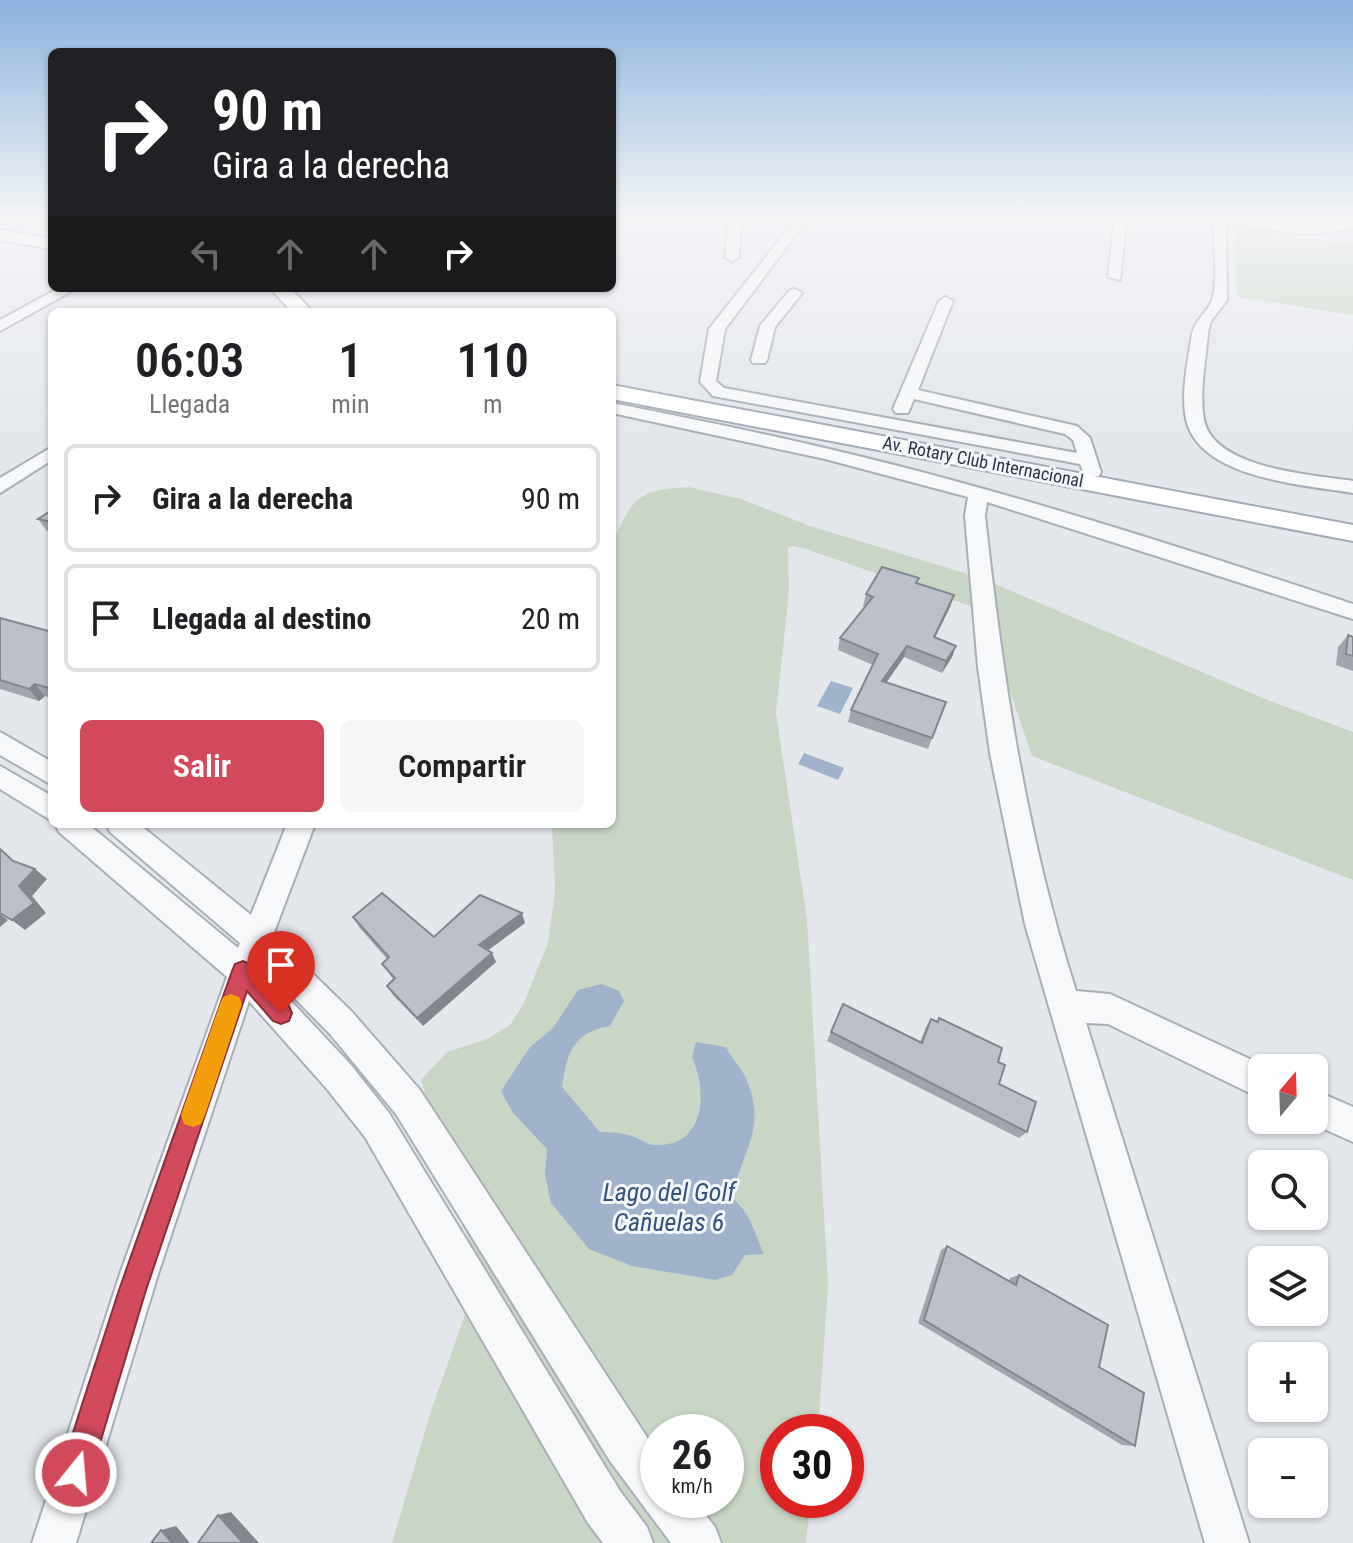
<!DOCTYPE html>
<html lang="es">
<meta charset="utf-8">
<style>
body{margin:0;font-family:"Roboto Condensed",sans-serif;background:#f6f6f6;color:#202124;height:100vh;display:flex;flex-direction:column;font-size:30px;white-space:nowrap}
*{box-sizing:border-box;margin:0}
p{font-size:26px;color:#757577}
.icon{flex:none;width:44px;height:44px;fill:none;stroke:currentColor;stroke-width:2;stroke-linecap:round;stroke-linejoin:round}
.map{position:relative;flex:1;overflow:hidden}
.panel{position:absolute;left:48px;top:308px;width:568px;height:520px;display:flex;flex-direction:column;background:#fff;border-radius:12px;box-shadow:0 2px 6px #0004}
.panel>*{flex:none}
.top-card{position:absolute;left:48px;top:48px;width:568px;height:244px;border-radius:12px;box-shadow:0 2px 6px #0004;background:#202124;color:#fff;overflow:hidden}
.needle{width:52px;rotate:19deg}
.buttons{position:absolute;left:1248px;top:1054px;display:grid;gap:16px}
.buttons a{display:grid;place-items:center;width:80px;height:80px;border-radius:12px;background:#fff;box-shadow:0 2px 6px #0004;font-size:40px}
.speed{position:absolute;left:640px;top:1414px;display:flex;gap:16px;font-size:40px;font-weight:700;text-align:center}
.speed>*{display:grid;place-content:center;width:104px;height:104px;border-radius:50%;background:#fff;box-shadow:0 2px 6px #0004;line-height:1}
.speed small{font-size:20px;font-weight:400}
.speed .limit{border:12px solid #d22;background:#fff;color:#111}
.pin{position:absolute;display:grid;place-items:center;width:68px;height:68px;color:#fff;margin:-82px -34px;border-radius:50% 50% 50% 0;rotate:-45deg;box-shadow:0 0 8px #0007}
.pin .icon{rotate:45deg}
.me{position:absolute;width:88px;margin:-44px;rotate:17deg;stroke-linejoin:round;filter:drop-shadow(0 0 6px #0008)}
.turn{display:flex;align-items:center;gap:28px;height:168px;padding:0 32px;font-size:36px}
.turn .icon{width:104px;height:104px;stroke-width:2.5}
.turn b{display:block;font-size:56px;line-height:68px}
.lanes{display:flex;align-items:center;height:76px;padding:0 32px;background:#0003;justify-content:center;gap:40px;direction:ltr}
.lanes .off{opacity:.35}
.eta{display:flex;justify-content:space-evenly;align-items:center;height:136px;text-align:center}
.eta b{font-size:48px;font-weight:600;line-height:56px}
.button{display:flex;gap:16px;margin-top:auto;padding:16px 32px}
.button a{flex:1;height:92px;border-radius:12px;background:#d1495b;color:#fff;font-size:32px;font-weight:600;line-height:92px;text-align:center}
.button a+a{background:#f6f6f6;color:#202124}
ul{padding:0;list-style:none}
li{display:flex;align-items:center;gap:24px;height:108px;margin:0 16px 12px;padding:0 16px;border:4px solid #e0e0e0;border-radius:12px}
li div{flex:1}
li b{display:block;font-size:30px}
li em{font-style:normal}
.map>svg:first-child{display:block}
</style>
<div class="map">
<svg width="1353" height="1543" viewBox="0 0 1353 1543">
<rect width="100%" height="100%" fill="#e4e7ec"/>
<!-- green -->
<path fill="#c9d6c5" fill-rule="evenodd" d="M1235,228L1353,244V315L1237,297Z
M688,487L741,499L810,526L981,578L1270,701L1353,732V880L1032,756L982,610L806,549L793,546L788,548L789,592L776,713L807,919L828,1285L818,1432H778V1500H811L806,1543H392L431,1411L479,1275L421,1080L447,1052L487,1039L510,1025L523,1005L548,943L555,890L552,824H612V545C632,498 637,490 688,487ZM658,1432H726V1500H658Z"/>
<!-- water -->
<path fill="#9fb4cc" d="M831,681L853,688L840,714L817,706Z
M804,753L844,768L838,780L798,764Z
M602,984L619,991L624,1001L610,1026C573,1032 567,1053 562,1087L600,1132C614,1132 625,1133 637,1138C642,1140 649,1145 654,1145C705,1148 708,1092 692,1057L696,1042L726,1047C731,1058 741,1067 746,1078C768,1131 741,1149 733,1198C753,1218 753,1230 764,1254L745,1255L732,1275L715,1280L632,1266L589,1249L551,1203L545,1175L547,1149L513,1113L501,1091L530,1047L553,1028L578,990Z"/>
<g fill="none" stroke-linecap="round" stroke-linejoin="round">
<!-- minor casing -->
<g stroke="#a9aeb7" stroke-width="4">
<path id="minor" d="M729,216H741L739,257L732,261L725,257Z
M798,216H810L725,329L716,381L724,388L1077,453L1073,440L1065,434L914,399L908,413H896L893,409L939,301L946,297L953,301L918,390L1077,426L1090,438L1101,472L1099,476H1085L1080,464L713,396L700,382L709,329Z
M1093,216H1113L1126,222L1120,280L1108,277L1114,224Z
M1210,216L1307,226L1353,221V229L1307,234L1226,224L1227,300L1211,321L1208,332C1206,360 1199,392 1204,420C1214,469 1313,475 1353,481V493C1305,485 1207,479 1188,426C1179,401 1188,360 1192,334C1195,319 1210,311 1213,297C1218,275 1213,246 1214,223Z
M59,288H77L0,331V320Z
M795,289L802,293L775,327L767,360L765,363H753L751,360L760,326L790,290Z
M612,403C709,422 806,442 902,467C1054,506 1204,555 1353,604V619L987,502L985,516C1003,680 1026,834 1076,991L1110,994L1269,1068H1262V1099L1108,1024L1086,1023L1249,1543H1205L1025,924L990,753L978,667L965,516L968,497L825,459L612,413Z
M52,447V460L0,493V478Z
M0,732L52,762V785L0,755Z
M0,766L52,796V821L0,789Z
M55,824H88L238,948L240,943L110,832L106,824H139L251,915L287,824H315L273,935L352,1012L420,1090L658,1454V1500H694L715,1527L721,1543H671L610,1461L396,1114L330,1034L262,965L261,969L351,1065L389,1113L620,1491L647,1527L653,1543H603L588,1523L365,1137L327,1089L249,1001L159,1271L76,1543H32L121,1271L227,977L59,832Z
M1314,1090L1353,1107V1142L1304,1120H1314Z"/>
</g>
<!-- major casing -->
<g stroke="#a3abb8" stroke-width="4">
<path id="major" d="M0,230L52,239V249L0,240Z
M270,288H290L313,312H292Z
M612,385L1353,525V541L612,399Z"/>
</g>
<!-- minor -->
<use href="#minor" fill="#f7f8fa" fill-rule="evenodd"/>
<!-- major -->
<use href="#major" fill="#fff" fill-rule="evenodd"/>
</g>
<!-- wall -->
<path fill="#a1a5ae" d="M52,510V532L47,531L38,519Z
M919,578L917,583L954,595L950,607L935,637L956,646L952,657L942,673L904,657L886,683L946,702L928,749L848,722L851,710L873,665L838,650L840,638L865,607L863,606L866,594Z
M0,618L52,632V698L45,696L39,701L0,689Z
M1348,635L1353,637V671L1336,665L1338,647Z
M353,917L434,937L525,923L488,950L496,962L423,1026L393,995L387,986L393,979L382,964L387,959L359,927Z
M843,1004L920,1042L926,1027L931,1019L937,1022L939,1018L998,1062L999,1084L1027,1132L1019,1138L827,1041Z
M947,1246L1009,1281L1010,1278L1019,1275L1099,1367L1135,1446L1122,1445L918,1323L941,1250Z"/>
<!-- shaded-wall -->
<path fill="#83868d" d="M954,595L950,607L930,648L934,637Z
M907,646L904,657L879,693L882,681Z
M956,646L952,657L942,673L946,661Z
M35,684L45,696L39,701L29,689Z
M35,869L47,879L32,896L46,913L25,930L12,920L19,886Z
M522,913L525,923L483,954L479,945Z
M0,914L8,920L0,927Z
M492,953L496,962L423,1026L417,1018Z
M231,1512L259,1543H243L218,1515Z
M176,1526L190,1543H172L161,1530Z"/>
<!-- building -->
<path fill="#bbc0ca" stroke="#83868d" stroke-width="2" d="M52,510V522L38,519Z
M882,567L919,578L916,583L954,595L934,637L956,646L946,661L907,646L882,681L946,702L932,738L851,710L878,654L840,638L873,597L866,594Z
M0,618L52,632V689L35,684L29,689L0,680Z
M1348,635L1353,637V656L1346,654Z
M0,849L13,861L35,869L19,886L34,903L12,920L0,913Z
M382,893L434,937L480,895L522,913L479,945L492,953L417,1018L387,986L395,978L382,964L389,957L353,917Z
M843,1004L922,1043L931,1019L938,1022L939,1018L1002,1048L998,1062L1005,1065L999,1084L1036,1102L1027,1132L831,1032Z
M947,1246L1016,1285L1019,1275L1108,1325L1099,1367L1144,1393L1135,1446L924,1320Z
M218,1515L243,1543H198Z
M161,1530L172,1543H151Z"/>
<!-- sky -->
<linearGradient id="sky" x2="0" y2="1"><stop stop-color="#8bb4dd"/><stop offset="0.5" stop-color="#f3f4f6"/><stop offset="1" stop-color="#f3f4f6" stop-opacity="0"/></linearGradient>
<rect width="1353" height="432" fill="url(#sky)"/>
<!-- route -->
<path fill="#d1495b" stroke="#882f3b" stroke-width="2" d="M243,961L250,964L289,1006L292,1013L289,1021L281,1024L273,1021L247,991L146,1290L91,1473L86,1483L76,1488L65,1483L60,1473L119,1290L232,971L235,964Z"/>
<!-- slow -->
<path fill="#f59e0b" d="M231,994L239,997L242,1004L205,1115L201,1124L193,1127L184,1124L181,1115L220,1004L223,997Z"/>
<g text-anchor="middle" stroke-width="6" stroke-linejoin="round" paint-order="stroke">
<!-- far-street labels -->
<g font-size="18" fill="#2b3445" stroke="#f4f6f9">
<text transform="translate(983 462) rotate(11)" y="6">Av. Rotary Club Internacional</text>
</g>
<!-- near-water labels -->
<g font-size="26" font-style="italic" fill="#34527a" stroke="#f4f6f9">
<text x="669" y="1201">Lago del Golf<tspan x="669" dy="30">Cañuelas 6</tspan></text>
</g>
</g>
</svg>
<div class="buttons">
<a><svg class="needle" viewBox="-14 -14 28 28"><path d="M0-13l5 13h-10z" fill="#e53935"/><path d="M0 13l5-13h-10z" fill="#757577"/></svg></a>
<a><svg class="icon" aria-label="search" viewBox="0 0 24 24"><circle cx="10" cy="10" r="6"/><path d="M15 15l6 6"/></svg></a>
<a><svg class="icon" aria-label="layers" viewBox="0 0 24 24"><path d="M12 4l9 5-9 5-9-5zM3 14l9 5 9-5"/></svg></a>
<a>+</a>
<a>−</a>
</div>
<div class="speed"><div>26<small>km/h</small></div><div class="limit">30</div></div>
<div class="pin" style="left:281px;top:1013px;background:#d93025"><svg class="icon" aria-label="arrive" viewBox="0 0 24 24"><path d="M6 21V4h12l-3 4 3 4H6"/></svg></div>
<svg class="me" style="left:76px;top:1473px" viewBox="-20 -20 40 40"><circle r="17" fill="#d1495b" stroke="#fff" stroke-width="3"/><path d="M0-11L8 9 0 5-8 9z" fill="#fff"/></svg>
<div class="top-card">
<div class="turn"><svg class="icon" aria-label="right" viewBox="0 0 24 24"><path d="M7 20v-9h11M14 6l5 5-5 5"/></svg><div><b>90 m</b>Gira a la derecha</div></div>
<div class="lanes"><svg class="icon off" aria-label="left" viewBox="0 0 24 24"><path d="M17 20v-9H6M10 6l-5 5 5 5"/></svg><svg class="icon off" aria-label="ahead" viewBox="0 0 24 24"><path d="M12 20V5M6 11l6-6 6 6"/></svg><svg class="icon off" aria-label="ahead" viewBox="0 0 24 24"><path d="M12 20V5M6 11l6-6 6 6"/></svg><svg class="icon" aria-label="right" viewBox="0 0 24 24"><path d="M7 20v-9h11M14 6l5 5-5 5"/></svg></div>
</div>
<section class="panel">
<div class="eta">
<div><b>06:03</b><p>Llegada</p></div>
<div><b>1</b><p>min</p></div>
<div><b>110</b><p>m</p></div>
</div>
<ul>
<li><svg class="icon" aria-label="right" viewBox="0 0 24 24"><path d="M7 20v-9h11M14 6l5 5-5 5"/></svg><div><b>Gira a la derecha</b></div><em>90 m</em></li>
<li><svg class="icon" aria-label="arrive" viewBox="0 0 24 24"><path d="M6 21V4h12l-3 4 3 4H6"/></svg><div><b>Llegada al destino</b></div><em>20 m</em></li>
</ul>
<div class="button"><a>Salir</a><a>Compartir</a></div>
</section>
</div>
